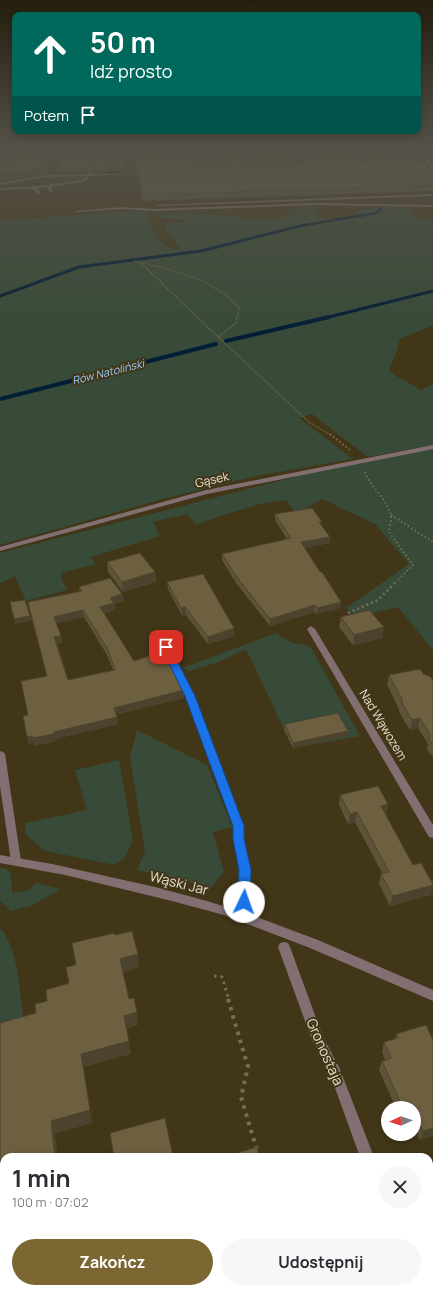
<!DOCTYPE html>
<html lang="pl">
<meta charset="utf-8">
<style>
body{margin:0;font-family:Manrope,sans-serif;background:#f7f7f7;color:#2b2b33;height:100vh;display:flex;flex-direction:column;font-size:15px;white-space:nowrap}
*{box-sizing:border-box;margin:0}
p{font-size:13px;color:#7c7c81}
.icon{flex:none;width:22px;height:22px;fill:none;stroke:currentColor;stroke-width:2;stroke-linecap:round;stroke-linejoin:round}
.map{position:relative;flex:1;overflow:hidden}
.drawer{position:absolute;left:0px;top:1153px;width:433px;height:140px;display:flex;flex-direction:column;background:#fff;border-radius:12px 12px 0 0;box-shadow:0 2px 6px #0003}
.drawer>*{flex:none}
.top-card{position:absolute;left:12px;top:12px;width:409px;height:122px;border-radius:8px;box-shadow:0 2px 6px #0003;background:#00695c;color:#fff;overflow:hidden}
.needle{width:26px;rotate:267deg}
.controls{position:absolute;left:381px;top:1101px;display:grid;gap:8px}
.controls a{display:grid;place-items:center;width:40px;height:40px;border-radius:50%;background:#fff;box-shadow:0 2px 6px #0003;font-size:20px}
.pin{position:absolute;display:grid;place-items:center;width:34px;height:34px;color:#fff;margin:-17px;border-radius:8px;box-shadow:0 2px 6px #0006}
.me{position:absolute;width:44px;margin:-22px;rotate:3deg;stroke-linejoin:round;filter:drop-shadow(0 0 3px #0008)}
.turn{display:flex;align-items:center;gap:14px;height:84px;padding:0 12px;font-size:18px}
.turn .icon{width:52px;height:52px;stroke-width:2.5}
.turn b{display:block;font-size:28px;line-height:34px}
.then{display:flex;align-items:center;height:38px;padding:0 12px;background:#0003;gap:8px;font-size:15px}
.round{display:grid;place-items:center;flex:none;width:42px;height:42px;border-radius:21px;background:#f7f7f7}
.headline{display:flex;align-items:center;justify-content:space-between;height:68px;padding:0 12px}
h1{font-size:24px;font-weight:700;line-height:30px}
.action{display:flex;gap:8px;margin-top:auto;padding:8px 12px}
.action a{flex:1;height:46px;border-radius:24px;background:#7c6733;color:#fff;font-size:16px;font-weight:700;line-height:46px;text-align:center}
.action a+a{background:#f7f7f7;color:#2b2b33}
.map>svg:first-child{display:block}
</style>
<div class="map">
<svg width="433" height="1293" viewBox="0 0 433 1293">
<rect width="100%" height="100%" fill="#423618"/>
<!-- green -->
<path fill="#384a38" d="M318,205L316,214L322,219H334L349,218L358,211L383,207L410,208L411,214L423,220L433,219V325L400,339L395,356L389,370L396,376L421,390L433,384V445L368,457L312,414L299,418L353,459L256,476L163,499L0,545V221L128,211H145C151,225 162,254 180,249L165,229L164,223H185L186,220L161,218L158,215L174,212L233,216C251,223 272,219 290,216L288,210Z
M433,449V650L398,607L355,617L346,608L409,564L375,524L322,499L296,514L286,500L260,504L217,517L196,525L187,514L153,522L160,536L91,557L96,564L61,573V578L67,590L26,601L15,576L0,583V553L306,474L368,462L411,452Z
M276,633L292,643L310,646L360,736L293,748L246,649L216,663L189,671L183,668Z
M137,730L207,765L232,827L213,832L224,872L211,888L137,870L145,851L130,757Z
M119,760L133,841L124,858L115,865L45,851L26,835L25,823L87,810L75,770Z
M0,867L8,870L11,874L12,893L29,890L36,883L60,889L33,905L11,911L0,901Z
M0,928C18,947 20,992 23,1017L0,1023Z"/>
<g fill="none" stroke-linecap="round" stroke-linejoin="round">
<!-- stream-far2 -->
<path stroke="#011e37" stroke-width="2.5" d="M107,173L120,172
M300,226L376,213L381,209"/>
<!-- stream-far1 -->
<path stroke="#011e37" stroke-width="3" d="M0,296L79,267L201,251L304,225
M325,318L433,291"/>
<!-- stream -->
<path stroke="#011e37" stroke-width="4" d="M226,341L329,317
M0,399L216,344"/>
<!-- path-far4 -->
<path stroke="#796e54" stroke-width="1.5" stroke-dasharray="1 1.5" stroke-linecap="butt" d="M135,261C171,270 214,278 239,308L236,323L218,337L310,423L331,435
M142,264L218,337"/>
<!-- path-far3 -->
<path stroke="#796e54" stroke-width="2" stroke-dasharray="1.5 2.5" stroke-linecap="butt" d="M330,434L351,451
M365,472C370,487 389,501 391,516C392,521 389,527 389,532L413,565L396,582
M391,515L433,542"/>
<!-- path-far2 -->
<path stroke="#796e54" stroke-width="2.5" stroke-dasharray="2 3" stroke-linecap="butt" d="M348,613L378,600L397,581"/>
<!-- path-far1 -->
<path stroke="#796e54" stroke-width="3" stroke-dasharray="2.5 4" stroke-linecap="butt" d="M214,976L222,977L229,1000"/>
<!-- path -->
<path stroke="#796e54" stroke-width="4" stroke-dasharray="3.5 5" stroke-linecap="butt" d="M228,999L248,1067L241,1097L259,1157"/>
<!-- lane -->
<path fill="#816f72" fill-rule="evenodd" d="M433,152V154H417L418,153Z
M175,158L178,159L182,173L179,172Z
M236,158L239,159L243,171L240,170Z
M51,185L54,186L51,188L53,192H51L47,188Z
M29,187L37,188L41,193L38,194L35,190L28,189Z
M315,203L433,205V207L315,205L152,211L122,209L76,212L74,211L122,207L152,209Z
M166,644L170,647L194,696L218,759L216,761L213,762L210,761L208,759L186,696L162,647Z
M0,751L3,752L5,754L21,861L20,864L16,865L12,864L11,861L0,786Z"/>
<!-- street -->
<path fill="#816f72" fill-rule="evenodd" d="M417,153H419L431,163H433L432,168H430L429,165L413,166L414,164L428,163Z
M96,157L97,158L90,174L150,173L89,176L87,180L83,182L39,188L0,190V188L39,186L82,180L86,176L45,177L0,185V183L45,175L87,174Z
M433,194V196L158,206L156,205Z
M433,445V449L207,494L0,551V547L206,490Z
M311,626L315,629L433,825V838L429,837L307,629Z
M213,756L216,757L218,759L244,826L243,839L250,870L249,902L246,913L318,940L433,990V1001L310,948L224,915L172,901L65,875L0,863V855L52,864L155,887L207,901L236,910L239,902L240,870L233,839L234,826L208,759L210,757Z
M284,942L288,943L290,947L323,1037L339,1067L374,1157H360L330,1074L312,1040L278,947L280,943Z
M411,1289H425L426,1293H412Z"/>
</g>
<!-- wall -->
<path fill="#5e5338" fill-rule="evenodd" d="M2,151L46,167V173L28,175L17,168H14L20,171L21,177L0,180V154L7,162V166L13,167L3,157Z
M66,151H128L130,152L125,168L106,169V172H93L92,166L97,153L86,172L58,171V166Z
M176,151L201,153L238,162V167H243L240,159L238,157V152L301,160V165H306L299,155L300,151H356L361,158V163H366L357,153V151H409L415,156L414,161L433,172V191L143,201L137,176V171H136L134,158L133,152L177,164V169H182L179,159L176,157Z
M275,514L321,525L330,543L304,548L320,572L341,602L340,608L316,614L314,612L270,626L236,583L222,560V554L287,539L275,520Z
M107,562L155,572L156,582L123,592L108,572Z
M167,582L234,628V636L208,644L186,615L182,616L168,589Z
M79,587L122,594L123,601L114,604L115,610L104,613L134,661L184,690V698L117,714L118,724L55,739V741L34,746V743L28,744V715L47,676L29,609L28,602L80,592ZM84,617L107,655L113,670L68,680L57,644L62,643L61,636L56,623Z
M341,617L382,638L353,645L339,627Z
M423,674L433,681V756L430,754L427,749L428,744L418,728L410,730L399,712V709L387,685L389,675Z
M285,724L348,731L347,736L293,748L284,730Z
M340,795L388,804L386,815L413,865L431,895L390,906L379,884L381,874L382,873L355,822L348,824L339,805Z
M396,1034L433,1040V1136L420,1140L414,1127V1108H396L379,1070L382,1061L385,1060L382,1052L384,1042L395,1039Z
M246,1289H296L297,1293H247Z"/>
<!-- shaded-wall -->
<path fill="#4c432e" d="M94,151H97V153L86,172V166Z
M128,151H130V152L125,168L124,162Z
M0,162H7V168H0Z
M46,167V173L28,175L27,170Z
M20,171L21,177L0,180V174Z
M330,537V543L300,549L301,542Z
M155,572L156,582L123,592L122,582Z
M122,594L123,601L114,604L115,610L101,614L100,607L110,598Z
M341,602L340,608L316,614L317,608Z
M315,605L314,612L270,626V619Z
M185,607L186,615L182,616L181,608Z
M83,610L84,617L55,624L54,617Z
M30,616L31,621L15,624L14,619Z
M384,627L382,638L353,645L354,635Z
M234,628V636L208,644V637Z
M61,636L62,643L56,644L54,637Z
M184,690V698L115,715L114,708Z
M117,717L118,724L55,739V741L34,746L33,738L54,732Z
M420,718L418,728L410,730L412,720Z
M348,731L347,736L293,748V743Z
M32,736L34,743L28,744L27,737Z
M388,804L386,815L379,817L381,806Z
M357,812L355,822L348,824L350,814Z
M433,885V888L431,895L390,906L393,896Z
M138,954L139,968L122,973L120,959Z
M137,1012L138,1025L126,1029L124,1016Z
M129,1041L131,1054L84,1067L92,1123L55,1134L58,1157H55L51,1121L81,1054Z
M433,1128V1136L420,1140L423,1131Z
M74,1289H76L77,1293H74Z"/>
<!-- building -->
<path fill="#6d6041" stroke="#4c432e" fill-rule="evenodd" d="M2,151H25L46,167L27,170L16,162H13Z
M66,151H94L86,166H58Z
M98,151H128L124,162L105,163V166H92Z
M174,151L177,164L136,165L133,152Z
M176,151H200L201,153L235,152L238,162L182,164L179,153Z
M296,151L301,160L244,162L241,153L238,152Z
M301,151H356L361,158L307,160Z
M361,151H409L415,156L367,158Z
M0,154L7,162H0Z
M420,161L433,172V185L143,195L137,170Z
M0,166L13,167L20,171L0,174Z
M312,508L322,522H319L330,537L301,542L320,572H322L341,602L317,608L315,605L270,619L236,576L222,554L291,538L275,514Z
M140,553L155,572L122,582L107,562Z
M203,574L234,628L208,637L185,607L181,608L167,582Z
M110,578L122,594L110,598L114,603L100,607L134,661L160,652L174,671L184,690L114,708L117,717L54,732V734L33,738L32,736L27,737L23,716L28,715L21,681L47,676L28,602L82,591L79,587ZM83,610L107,648L115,670L68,680L54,637L61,636L54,617Z
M25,600L30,616L14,619L10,602Z
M369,610L384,627L354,635L341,617Z
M420,669L423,674L431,677L433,681V744H432L429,739L430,734L420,718L412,720L401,701H403L389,675Z
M338,713L348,731L293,743L285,724Z
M378,786L388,804L381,806L413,865L421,863L433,884V885L393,896L381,874L389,872L357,812L350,814L340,795Z
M132,931L138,954L120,959L129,999L134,998L137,1012L124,1016L129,1041L81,1054L90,1110L51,1121L55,1157H4V1289H74V1293H3L0,1264V1023L36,1013L35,1004L47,1001L46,990L69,983L66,967L76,965L72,943L114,933L115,935Z
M426,1025L433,1040V1128L423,1131L415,1113L414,1114V1108H403L382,1061L391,1058L384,1042L398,1038L396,1034Z
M165,1118L173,1157H114L110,1133Z
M257,1147L259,1157H224Z
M138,1289H202L203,1293H139Z
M250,1289H296L297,1293H251Z"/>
<!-- sky -->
<linearGradient id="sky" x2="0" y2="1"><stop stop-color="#241e0d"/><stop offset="0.45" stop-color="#545248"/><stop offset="1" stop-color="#545248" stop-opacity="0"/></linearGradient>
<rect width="433" height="332" fill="url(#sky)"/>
<!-- route -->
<path fill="#1a73e8" stroke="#114b97" d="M166,644L170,647L195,696L244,826V839L251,870L250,902L248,906L244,907L240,906L238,902L239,870L233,839V826L185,696L161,647Z"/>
<g text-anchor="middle" stroke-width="4" stroke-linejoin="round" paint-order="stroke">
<!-- far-water labels -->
<g font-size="11" font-style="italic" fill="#95cafc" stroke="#423618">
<text transform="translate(108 372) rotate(-14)" y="4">Rów Natoliński</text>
</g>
<!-- street labels -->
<g font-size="12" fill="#e8e0cf" stroke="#423618">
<text transform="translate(212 480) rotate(-13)" y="4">Gąsek</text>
<text transform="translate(383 725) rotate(59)" y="4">Nad Wąwozem</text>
</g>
<!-- near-street labels -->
<g font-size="14" fill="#e8e0cf" stroke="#423618">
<text transform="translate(179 883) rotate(14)" y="5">Wąski Jar</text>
<text transform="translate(325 1052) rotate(66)" y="5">Gronostaja</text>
</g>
</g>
</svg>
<div class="controls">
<a><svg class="needle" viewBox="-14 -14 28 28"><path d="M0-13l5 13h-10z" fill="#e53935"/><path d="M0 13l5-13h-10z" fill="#7c7c81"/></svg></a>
</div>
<div class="pin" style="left:166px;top:647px;background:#d93025"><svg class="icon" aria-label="arrive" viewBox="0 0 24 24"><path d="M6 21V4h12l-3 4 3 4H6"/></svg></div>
<svg class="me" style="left:244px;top:902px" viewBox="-20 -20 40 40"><circle r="19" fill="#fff"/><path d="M0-13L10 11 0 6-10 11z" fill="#1a73e8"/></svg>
<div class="top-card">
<div class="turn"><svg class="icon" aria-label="ahead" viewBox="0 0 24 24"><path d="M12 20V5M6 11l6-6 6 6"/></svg><div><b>50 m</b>Idź prosto</div></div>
<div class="then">Potem<svg class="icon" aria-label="arrive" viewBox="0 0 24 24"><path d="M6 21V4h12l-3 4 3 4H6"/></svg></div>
</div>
<section class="drawer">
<div class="headline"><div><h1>1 min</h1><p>100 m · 07:02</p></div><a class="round"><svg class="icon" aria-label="close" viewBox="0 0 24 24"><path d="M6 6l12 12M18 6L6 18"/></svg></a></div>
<div class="action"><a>Zakończ</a><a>Udostępnij</a></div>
</section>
</div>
